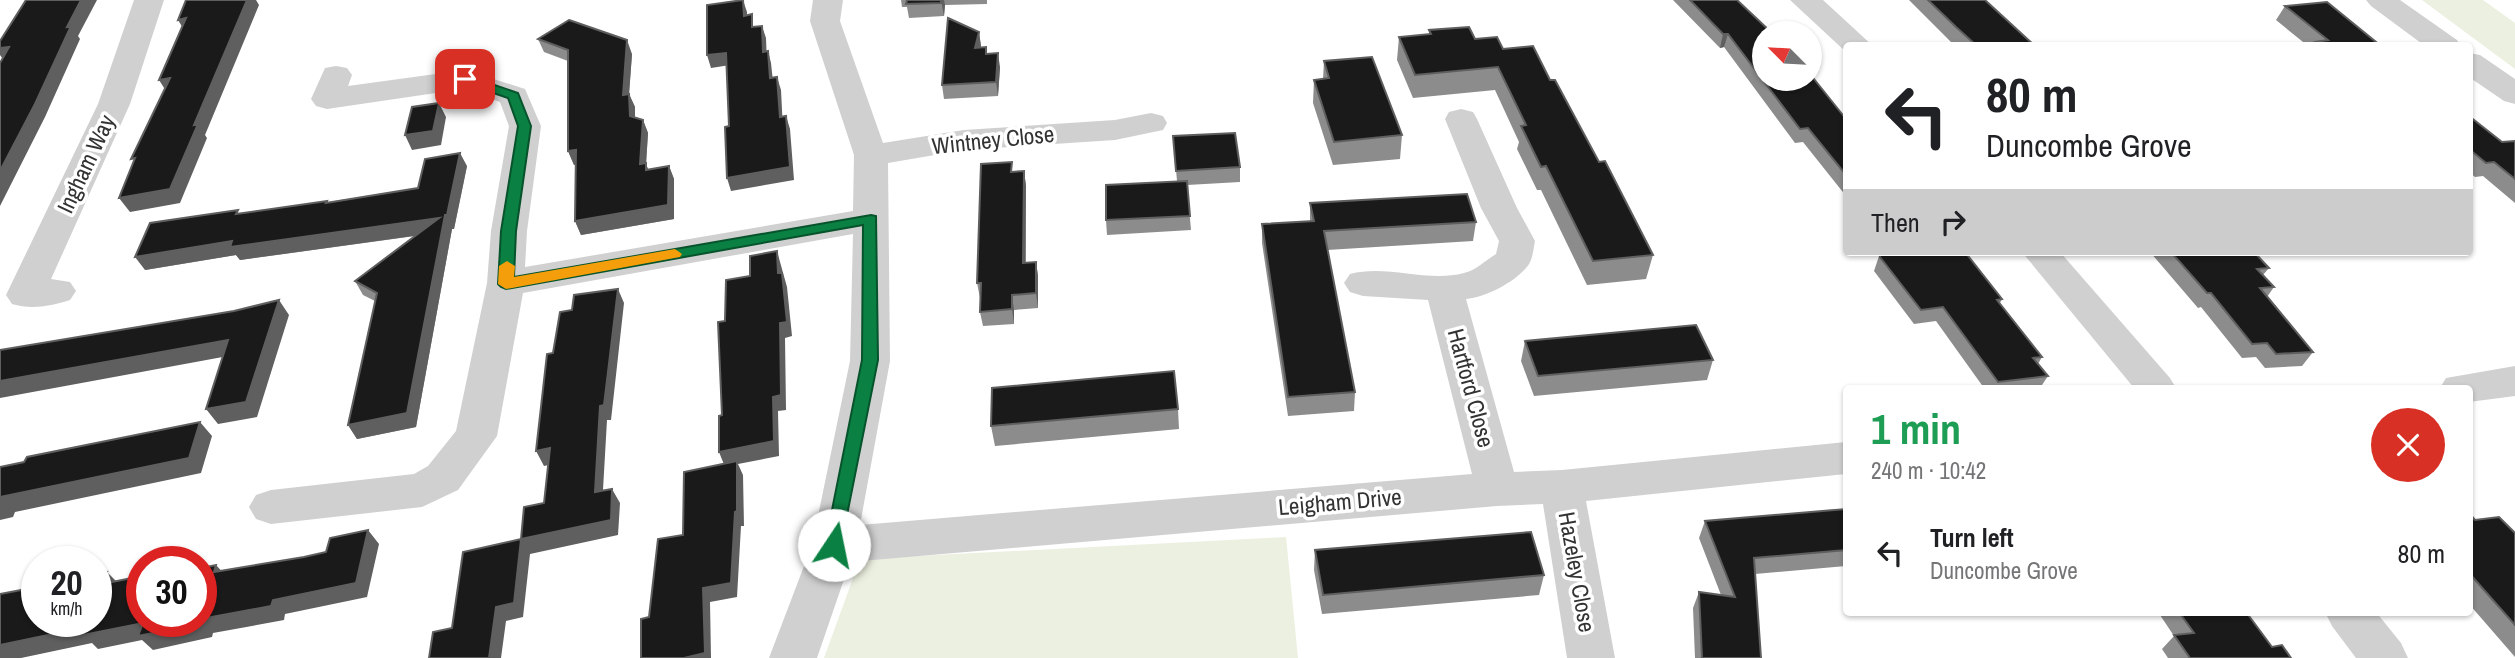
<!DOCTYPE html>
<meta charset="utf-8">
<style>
body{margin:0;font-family:"Archivo Narrow",sans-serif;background:#f6f6f6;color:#202124;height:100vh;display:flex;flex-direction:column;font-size:26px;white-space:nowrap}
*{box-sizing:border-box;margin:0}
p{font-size:23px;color:#757577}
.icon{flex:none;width:38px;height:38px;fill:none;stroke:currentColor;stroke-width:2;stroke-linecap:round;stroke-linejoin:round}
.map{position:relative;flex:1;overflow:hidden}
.sheet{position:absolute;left:1843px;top:385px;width:630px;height:231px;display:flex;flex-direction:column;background:#fff;border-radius:7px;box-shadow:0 2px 5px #0004}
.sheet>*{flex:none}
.top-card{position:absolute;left:1843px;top:42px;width:630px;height:214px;border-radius:7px;box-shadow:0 2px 5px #0004;background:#fff;color:#202124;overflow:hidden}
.needle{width:46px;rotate:294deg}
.fabs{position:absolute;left:1752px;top:21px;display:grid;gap:14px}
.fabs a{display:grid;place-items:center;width:70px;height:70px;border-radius:50%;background:#fff;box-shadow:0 2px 5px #0004;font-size:35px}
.speed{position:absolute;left:21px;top:546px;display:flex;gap:14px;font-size:35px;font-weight:700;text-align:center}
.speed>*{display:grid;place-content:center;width:91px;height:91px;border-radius:50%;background:#fff;box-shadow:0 2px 5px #0004;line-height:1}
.speed small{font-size:18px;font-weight:400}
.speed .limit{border:10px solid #d22;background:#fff;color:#111}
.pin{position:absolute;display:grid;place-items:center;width:60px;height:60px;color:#fff;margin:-30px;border-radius:14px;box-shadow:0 4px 10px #0006}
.me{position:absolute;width:77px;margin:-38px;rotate:11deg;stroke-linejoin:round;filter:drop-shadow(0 0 5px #0008)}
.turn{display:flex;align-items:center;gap:24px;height:147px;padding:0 28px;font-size:32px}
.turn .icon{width:91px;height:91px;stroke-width:2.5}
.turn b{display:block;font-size:49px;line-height:60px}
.then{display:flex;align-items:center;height:66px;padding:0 28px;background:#0003;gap:14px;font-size:26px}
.round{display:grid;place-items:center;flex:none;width:74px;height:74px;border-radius:37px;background:#f6f6f6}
.overview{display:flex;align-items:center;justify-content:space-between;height:119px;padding:0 28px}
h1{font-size:42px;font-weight:800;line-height:52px;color:#1e9e55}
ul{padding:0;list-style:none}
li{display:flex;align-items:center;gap:21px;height:98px;padding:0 28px}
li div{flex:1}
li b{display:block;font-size:26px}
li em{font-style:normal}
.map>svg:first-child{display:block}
</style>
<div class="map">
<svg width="2515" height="658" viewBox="0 0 2515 658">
<rect width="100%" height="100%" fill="#fff"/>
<!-- green -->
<path fill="#ebf0e0" d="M2422,0H2483L2515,23V69Z
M1286,537L1298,658H824L860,559Z"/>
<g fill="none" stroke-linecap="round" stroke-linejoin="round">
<!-- minor -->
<path fill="#d0d0d0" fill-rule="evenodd" d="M134,0H164L130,104L51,279L70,282L76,291L70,300C51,306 31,310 12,304L6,295L98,104Z
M813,0H843L840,21L883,143L964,130L1115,120L1151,113L1163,116L1167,123L1163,130L1115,140L964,150L888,163L890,361L860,525L1472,474L1428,300L1363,296L1350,292L1344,283L1350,274C1387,264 1427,283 1464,273C1475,271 1486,260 1496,254L1499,241L1481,208L1445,119L1449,112L1461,109L1473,112L1477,119L1517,208L1535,241C1533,250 1533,261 1526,268C1513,283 1486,297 1466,299L1514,472L1562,470L1846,442V474L1586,501L1615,658H1567L1543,504L1497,506L850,562L817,658H769L812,545L850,361L853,234L523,293L497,436L458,490L422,507L271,524L256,519L249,507L256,495L271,490L414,474L428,466L456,431L487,283L491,231L509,126L500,102L463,89L327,109L316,106L311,99L325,68L336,66L347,68L352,75L348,86L465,70L525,89L541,126L527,231L525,267L853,211L854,155L810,21Z
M1790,0H1823L1873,46H1846V52Z
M2366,0H2400L2457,40L2461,46H2425L2371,6Z
M2469,53L2480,55L2515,79V104L2504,101L2469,77Z
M2022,252H2060L2170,378L2176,388H2134Z
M2515,366V396L2469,402V388H2440L2446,378Z
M2325,612H2376L2401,643L2408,658H2356L2332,626Z"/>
</g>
<!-- wall -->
<path fill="#8c8c8c" d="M901,0H987V4L945,5L944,16L909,18L907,7H902Z
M1673,0H1737L1846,119V196L1803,142L1795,143L1724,47L1720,48Z
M1909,0H1985L2035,46H1955Z
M2285,6L2381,46H2308L2276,20Z
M1429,30L1475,39L1503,49L1550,80L1653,255L1646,279L1587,285L1541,190H1537L1517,149L1519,142L1495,90L1413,98L1397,60L1399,37L1429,34Z
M979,32L981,47H986L987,54L1000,67L998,96L944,99L942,85Z
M538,39L632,54L629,94L635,107V117L643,120L648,133L646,164L648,169L669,166L674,179V219L581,235L575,221L576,165H574L568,151V61L544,52Z
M1324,61L1402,135L1400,159L1333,165L1313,103L1314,80L1323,79Z
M2469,116L2502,142L2515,141V203L2483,176L2475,177L2469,172Z
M1173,136L1240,167V182L1187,185L1191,230L1107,235L1106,220L1177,181Z
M467,166L454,229H452L416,427L357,439L348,425L375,301L363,295L355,281L415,236L240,260L236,255L145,270L240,213L327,201L328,202L418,188Z
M1024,171L1026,186V263L1036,262L1038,276V308L1014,310V324L983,326L980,312L981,297L980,298L977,283L1014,172Z
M1846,200V213L1843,209Z
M1310,203L1476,222L1473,241L1327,250L1355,392L1354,411L1288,416L1262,243V224L1310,221Z
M1876,252H1965L2002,299L2000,303L2042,357L2038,364L2048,376L2040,388H1984L1936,321L1914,324L1874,271L1879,256Z
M2150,252H2254L2269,268L2263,275L2274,287L2267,297L2313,352L2302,366L2265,368L2256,357L2242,358L2201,307L2198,308Z
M1525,341L1713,360L1707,380L1534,396L1521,361Z
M1178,409L1179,429L995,446L991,426Z
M1846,509V566L1755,574L1761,658H1695L1693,608L1699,592L1721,595L1699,538L1705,521Z
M2469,513L2475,520L2515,533V657L2469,604Z
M1315,550L1544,575L1539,595L1322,614L1314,570Z
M2158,612H2246L2272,647L2291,658H2168L2162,649L2174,636Z"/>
<!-- shaded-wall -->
<path fill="#5f5f5f" d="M81,0H97L78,36L80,39L45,117L0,206V171L67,27Z
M247,0H256L259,5L205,135L207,138L180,203L130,212L119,198L194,125Z
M743,0L747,12V28L744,16Z
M941,0H944L945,5L944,16Z
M186,18V33L178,20Z
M762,26L766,38L767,64L763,52Z
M979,32L981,46L977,62L975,48Z
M1723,34H1728L1724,47L1720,48Z
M627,40L632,54L628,108L623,95Z
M9,47L5,62L0,55V48Z
M768,51L771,63L774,91L770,78Z
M726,53L730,65L711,68L707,55Z
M998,53L1000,67L998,96L996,82Z
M777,77L781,90L783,130L780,117Z
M170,78L168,94L159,80Z
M629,94L635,107V129L630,116Z
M439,103L446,117L441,145L412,150L405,135Z
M786,116L790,129L794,180L731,191L727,178Z
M643,120L648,133L646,164L651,177L640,164Z
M576,150L582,163L574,165L568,151Z
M460,153L467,166L454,229H452L416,427L357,439L348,425L442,232L240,260L236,255L145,270L135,257L232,241L439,218Z
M669,166L674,179V219L581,235L575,221Z
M1024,171L1026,186L1025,277L1023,263Z
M777,251L787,287L792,336L785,338L786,410L778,411L779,456L738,464L743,475L744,526H741L737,597L710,602L711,658H684L703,588L725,467L719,452L773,397L778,273Z
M1036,262L1038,276V308L1036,293Z
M618,289L624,303L611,420H607L602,507L595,492L600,406Z
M1012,295L1014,310V324L1012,309Z
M279,300L289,315L257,417L218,424L206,409Z
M228,340L239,354L0,398V381Z
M200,422L212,436L201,473L15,512L13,517L0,520V497Z
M550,448L558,463L544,466L536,451Z
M612,489L620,503L618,535L530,554L523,617L506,621L501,658H489L496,607L521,539Z
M368,530L379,544L367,597L285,614L284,620L213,633L212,637L153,650L142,640L98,649L92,643L21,658H0V645L86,627L143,623L201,621V619L273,600Z
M216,565L229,579L214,572Z
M107,572L121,586L102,584Z"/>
<!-- building -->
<path fill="#1a1a1a" stroke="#5f5f5f" stroke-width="2" d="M26,0H81L67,27L71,26L35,104L0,171V63L9,47L0,48V41Z
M186,0H247L194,125L198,124L170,189L119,198L135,158L131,159L170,78L159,80L186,18L178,20Z
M743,0L744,16L752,14V27L762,26L763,52L768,51L770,78L777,77L780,117L786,116L790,167L727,178L725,127L729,126L726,53L707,55V5Z
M907,0H941V3L906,4Z
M1690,0H1737L1772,33H1764V79H1810V74L1846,119V175L1808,128L1800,129L1728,34H1723Z
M1928,0H1985L2035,46H1977L1956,27Z
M2327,2L2381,46H2319L2315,42L2328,40L2285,6Z
M948,18L979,32L975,48L986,47V54L998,53L996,82L942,85Z
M569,20L627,40L623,95L629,94L630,116L643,120L640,164L646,163V170L669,166L668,205L575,221L576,150L568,151V50L538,39Z
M1469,27L1475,39L1497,37L1503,49L1533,46L1550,80H1555L1599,162L1605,161L1653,255L1593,261L1546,166L1541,167L1521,126L1526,125L1498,67L1415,75L1399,37L1431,34L1429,30Z
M1372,57L1402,135L1334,142L1314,80L1329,78L1324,61Z
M439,103L433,131L405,135L412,107Z
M2469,116L2502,142L2515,141V179L2494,162L2486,163L2469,149Z
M1235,133L1240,167L1176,171L1173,136Z
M460,153L447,215H445L407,413L348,425L377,293L355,281L439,218L230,247L232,241L135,257L150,223L238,210L236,214L327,201L326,203L418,188L425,159Z
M1012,162L1011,172L1024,171L1023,263L1036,262V293L1012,295V309L980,312L981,283H977L981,164Z
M1187,181L1190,216L1106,220V185Z
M1467,194L1476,222L1324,231L1355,392L1288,397L1262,224L1314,221L1310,203Z
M777,251L778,273H782L787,322L780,323L781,395L773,397L774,441L719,452V416L722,415L718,322L725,321L726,280L750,276V256Z
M1881,252H1965L2002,299L1997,300L2042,357L2033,358L2048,376L1998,382L1943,307L1921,310L1880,257Z
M2171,252H2254L2269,268L2257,269L2274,287L2260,288L2313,352L2276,354L2267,343L2252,344L2211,293H2207Z
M618,289L604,405L600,406L595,492L612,489L611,520L521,539L524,507L544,503L550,448L536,451L547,354L553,353L560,312L572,310L574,295Z
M279,300L246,402L206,409L228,340L0,381V350L234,311Z
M1696,325L1713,360L1538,376L1525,341Z
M1174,371L1178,409L991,426L992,388Z
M200,422L189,458L0,497V498V467L24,462L27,457Z
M737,461V511L735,512L731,583L703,588L705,653L684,658H641V619L649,617L658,539L683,535L684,472Z
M1846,509V550L1754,558L1761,658H1702L1699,592L1735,597L1705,521Z
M2469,513L2475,520L2499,517L2515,533V625L2469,573Z
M368,530L356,583L273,600L271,606L201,619V568L216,565L214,572L304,557L326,552L330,538Z
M1531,532L1544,575L1323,595L1315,550Z
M521,539L514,603L496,607L489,658H429L433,632L452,628L463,552Z
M107,572L102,584L142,576V621H199L198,624L138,636L143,623L83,635L86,627L0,645V594L37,587V621H96V574Z
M2179,612H2246L2272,647L2282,645L2291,658H2190L2174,635L2194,633Z"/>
<!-- route -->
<path fill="#0b8043" stroke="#07532c" stroke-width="2" d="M465,75L518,93L531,126L516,231L514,277L871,215L876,216L878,360L840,550L834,553L827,550L825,545L862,360L863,225L506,289L501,287L498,284L501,231L518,126L508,98L461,82L459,79Z"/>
<!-- slow -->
<path fill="#f59e0b" d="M675,249L682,254L680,257L506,289L498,284L499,266L507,261L515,266L514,277Z"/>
<g text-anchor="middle" stroke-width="7" stroke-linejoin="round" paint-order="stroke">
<!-- street labels -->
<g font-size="23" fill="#333" stroke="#fff">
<text transform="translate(993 140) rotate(-6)" y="8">Wintney Close</text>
<text transform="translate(86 164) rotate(-65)" y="8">Ingham Way</text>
<text transform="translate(1471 388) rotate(75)" y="8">Hartford Close</text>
<text transform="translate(1340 502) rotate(-5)" y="8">Leigham Drive</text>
<text transform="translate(1577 572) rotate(80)" y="8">Hazeley Close</text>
</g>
</g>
</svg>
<div class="fabs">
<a><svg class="needle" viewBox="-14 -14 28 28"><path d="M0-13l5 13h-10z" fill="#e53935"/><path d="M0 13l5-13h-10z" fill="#757577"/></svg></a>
</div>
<div class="speed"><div>20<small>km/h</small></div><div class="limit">30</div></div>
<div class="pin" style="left:465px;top:79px;background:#d93025"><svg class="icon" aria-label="arrive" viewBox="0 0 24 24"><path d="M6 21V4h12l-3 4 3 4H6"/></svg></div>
<svg class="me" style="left:834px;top:545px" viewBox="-20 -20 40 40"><circle r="19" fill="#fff"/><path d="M0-13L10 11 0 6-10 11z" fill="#0b8043"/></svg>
<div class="top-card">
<div class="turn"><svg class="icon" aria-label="left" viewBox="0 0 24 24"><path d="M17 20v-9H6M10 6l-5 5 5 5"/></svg><div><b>80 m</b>Duncombe Grove</div></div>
<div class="then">Then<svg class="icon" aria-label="right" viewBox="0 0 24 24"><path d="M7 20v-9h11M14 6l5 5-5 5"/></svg></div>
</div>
<section class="sheet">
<div class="overview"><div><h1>1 min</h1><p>240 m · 10:42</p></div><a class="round" style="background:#d93025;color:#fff"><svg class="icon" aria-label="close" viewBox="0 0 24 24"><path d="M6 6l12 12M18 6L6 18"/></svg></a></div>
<ul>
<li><svg class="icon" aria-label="left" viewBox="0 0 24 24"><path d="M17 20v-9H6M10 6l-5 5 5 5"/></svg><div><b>Turn left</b><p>Duncombe Grove</p></div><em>80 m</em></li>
</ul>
</section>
</div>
